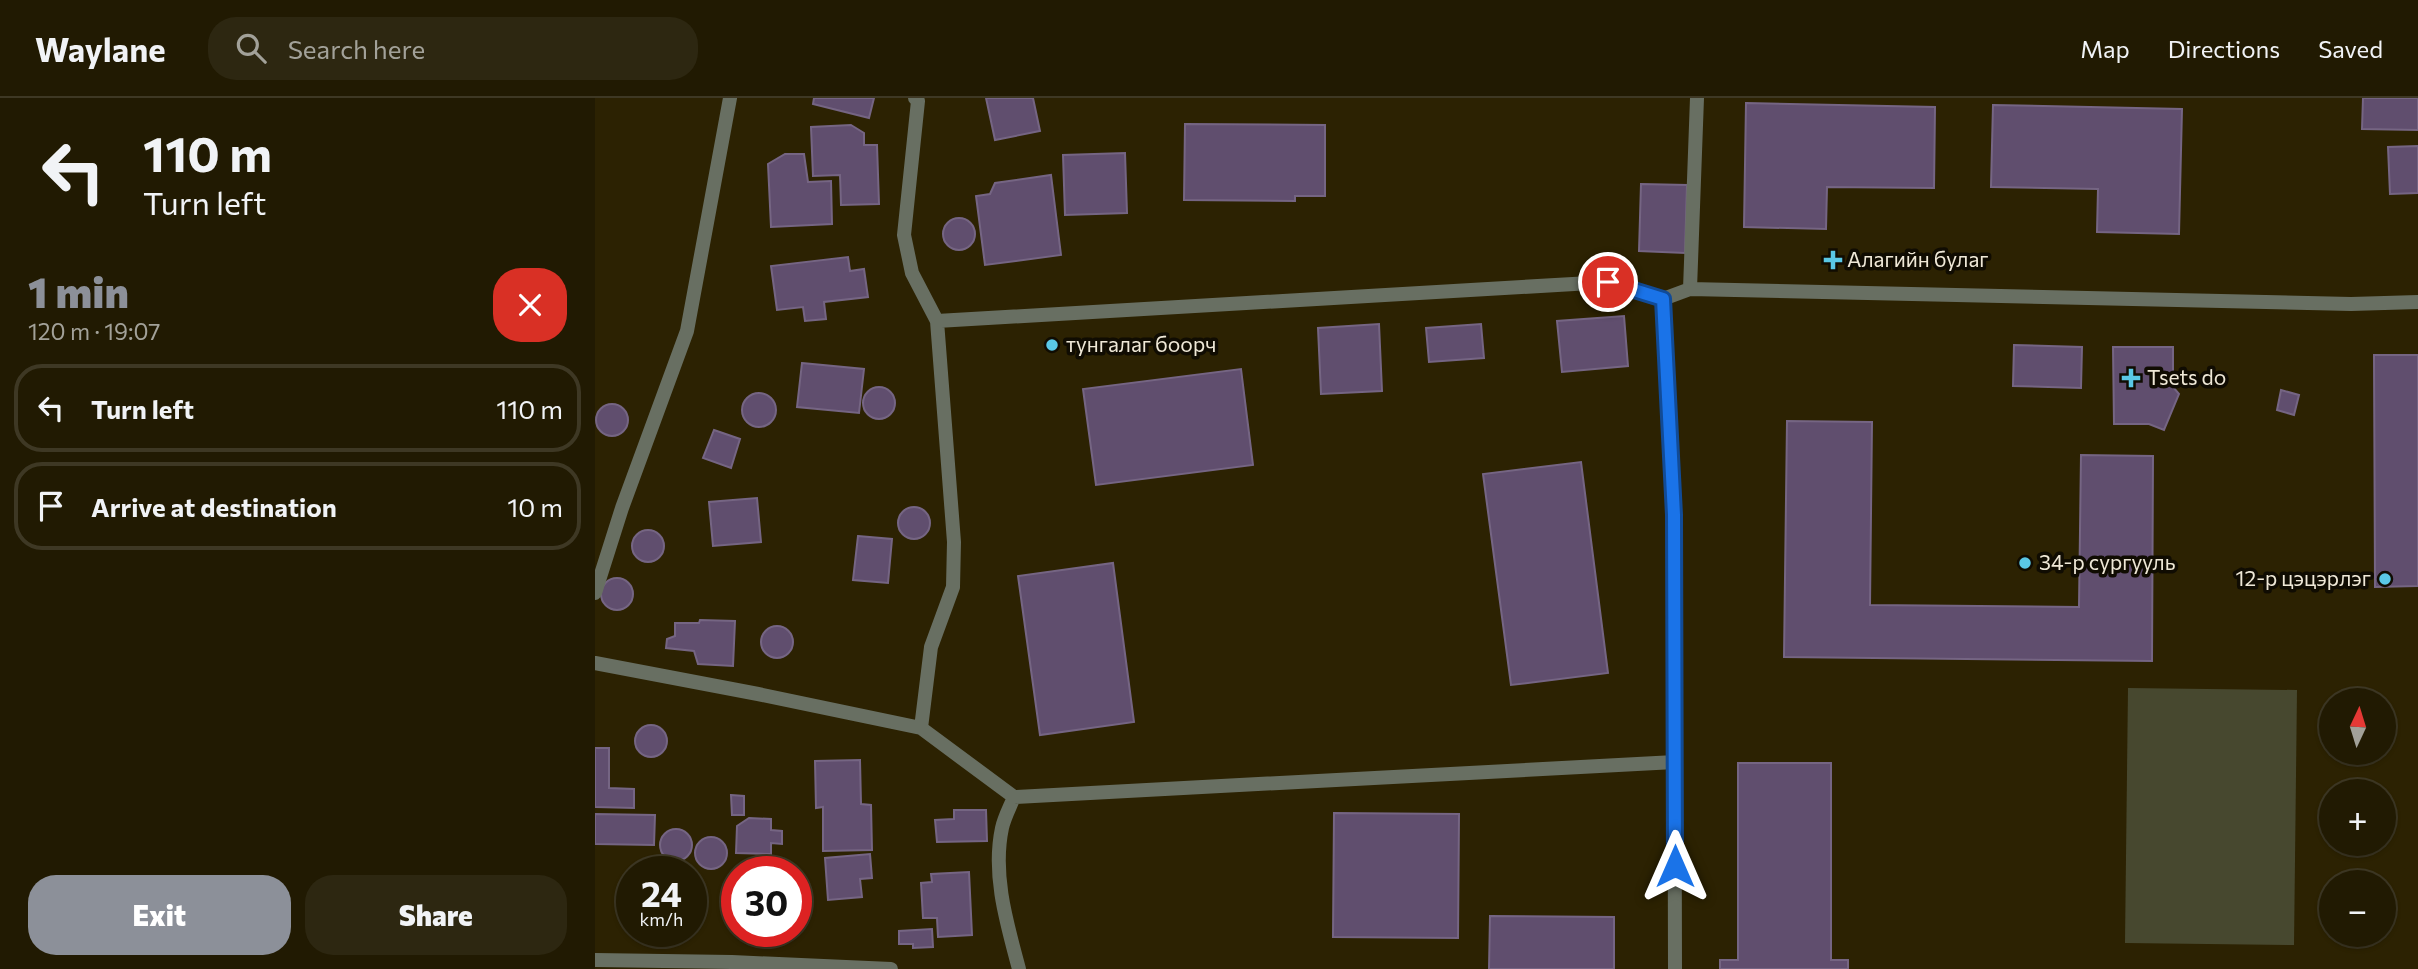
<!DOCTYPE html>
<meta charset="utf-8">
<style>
body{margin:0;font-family:Commissioner,sans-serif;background:#2d2711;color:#f1f3f6;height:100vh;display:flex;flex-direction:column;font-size:26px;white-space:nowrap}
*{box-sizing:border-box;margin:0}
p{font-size:23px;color:#a2a199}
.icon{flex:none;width:38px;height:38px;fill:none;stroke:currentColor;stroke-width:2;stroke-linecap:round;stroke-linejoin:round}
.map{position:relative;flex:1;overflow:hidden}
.drawer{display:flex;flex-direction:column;background:#211a02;width:595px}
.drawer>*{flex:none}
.banner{background:#211a02;color:#f1f3f6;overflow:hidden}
.needle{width:46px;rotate:4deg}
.tools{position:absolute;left:1724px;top:590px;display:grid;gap:14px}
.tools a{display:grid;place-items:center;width:77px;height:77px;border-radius:50%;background:#211a02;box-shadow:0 2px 5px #0004,0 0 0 2px #3e3824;font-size:35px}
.speed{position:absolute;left:21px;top:758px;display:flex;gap:14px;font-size:35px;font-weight:700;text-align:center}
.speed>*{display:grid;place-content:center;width:91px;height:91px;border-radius:50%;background:#211a02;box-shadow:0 2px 5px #0004,0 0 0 2px #3e3824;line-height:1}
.speed small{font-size:18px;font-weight:400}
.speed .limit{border:10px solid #d22;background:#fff;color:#111}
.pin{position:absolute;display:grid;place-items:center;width:60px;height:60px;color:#fff;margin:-30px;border:4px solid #fff;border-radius:50%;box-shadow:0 2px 7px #0007}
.me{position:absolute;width:77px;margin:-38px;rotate:0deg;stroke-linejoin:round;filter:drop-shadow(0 0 5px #0008)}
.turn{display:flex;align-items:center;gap:24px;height:147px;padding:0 28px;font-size:32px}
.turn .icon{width:91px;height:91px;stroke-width:2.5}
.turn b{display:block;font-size:49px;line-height:60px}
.round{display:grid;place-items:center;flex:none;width:74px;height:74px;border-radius:28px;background:#2d2711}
.overview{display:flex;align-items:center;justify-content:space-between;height:119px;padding:0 28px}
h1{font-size:42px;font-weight:800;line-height:52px;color:#8c9099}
.cta{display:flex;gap:14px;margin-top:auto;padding:14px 28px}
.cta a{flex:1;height:80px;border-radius:28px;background:#8c9099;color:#fff;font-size:28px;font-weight:800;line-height:80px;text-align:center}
.cta a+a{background:#2d2711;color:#f1f3f6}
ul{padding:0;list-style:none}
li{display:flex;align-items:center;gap:21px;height:88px;margin:0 14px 10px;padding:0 14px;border:4px solid #3e3824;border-radius:28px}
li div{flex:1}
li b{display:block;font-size:26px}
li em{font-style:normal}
header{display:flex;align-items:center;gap:42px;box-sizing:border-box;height:98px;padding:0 35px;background:#211a02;border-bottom:2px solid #3e3824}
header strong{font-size:33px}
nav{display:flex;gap:38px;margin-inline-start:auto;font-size:24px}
.search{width:490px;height:63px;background:#2d2711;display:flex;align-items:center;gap:18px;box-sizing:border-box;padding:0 24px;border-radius:28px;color:#a2a199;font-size:26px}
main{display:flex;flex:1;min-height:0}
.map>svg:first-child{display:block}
</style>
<header>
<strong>Waylane</strong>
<div class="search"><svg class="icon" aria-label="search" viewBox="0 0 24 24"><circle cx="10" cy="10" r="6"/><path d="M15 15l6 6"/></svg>Search here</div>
<nav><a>Map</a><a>Directions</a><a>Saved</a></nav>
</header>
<main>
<section class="drawer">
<div class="banner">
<div class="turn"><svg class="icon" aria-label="left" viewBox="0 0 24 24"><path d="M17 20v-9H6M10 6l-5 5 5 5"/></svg><div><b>110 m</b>Turn left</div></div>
</div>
<div class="overview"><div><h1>1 min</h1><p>120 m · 19:07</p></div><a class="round" style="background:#d93025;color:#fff"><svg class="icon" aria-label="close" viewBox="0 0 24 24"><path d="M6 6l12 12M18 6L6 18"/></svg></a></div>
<ul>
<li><svg class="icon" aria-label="left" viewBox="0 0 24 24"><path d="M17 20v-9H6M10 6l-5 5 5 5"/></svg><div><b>Turn left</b></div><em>110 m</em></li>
<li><svg class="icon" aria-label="arrive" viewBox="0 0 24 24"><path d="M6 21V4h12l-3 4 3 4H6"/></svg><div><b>Arrive at destination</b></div><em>10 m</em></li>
</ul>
<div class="cta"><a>Exit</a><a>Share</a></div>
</section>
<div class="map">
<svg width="1823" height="871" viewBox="0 0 1823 871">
<rect width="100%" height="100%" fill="#2c2202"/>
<!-- green -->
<path fill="#47482f" d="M1533,590L1702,592L1699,847L1530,845Z"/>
<!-- building -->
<path fill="#604e6e" stroke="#756583" stroke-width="2" d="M219,0H279L274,20L218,6Z
M391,0H438L445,33L400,42Z
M1768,0H1823V32L1767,31Z
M1151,5L1340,9L1339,90L1232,89L1231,131L1149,129Z
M1398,7L1587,11L1584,136L1502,134L1503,91L1396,89Z
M590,26L730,27V98H700V103L589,102Z
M256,27L269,35V47H282L284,106L246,107L245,77L218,78L216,29Z
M1823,48V95L1795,96L1793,49Z
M530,55L532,115L470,117L468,57Z
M190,56H209L213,84L236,83L237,126L176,129L173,66Z
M456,77L466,157L390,167L381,98L395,96L400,85Z
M1046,86L1092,87L1090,155L1044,153Z
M348 136a16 16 0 1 1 32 0a16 16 0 1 1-32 0Z
M253,159L255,173L269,171L273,199L229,204L231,221L210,223L208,209L182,212L176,168Z
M1029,218L1033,268L967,274L962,223Z
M784,226L787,293L726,296L723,230Z
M886,226L889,260L834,264L831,230Z
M1419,247L1487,249L1486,290L1418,288Z
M1518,249H1578V289L1584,296L1569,332L1554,326H1519Z
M1779,257H1823V488L1780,489Z
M207,265L269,271L264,315L202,309Z
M646,271L658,367L501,387L488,291Z
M268 305a16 16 0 1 1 32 0a16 16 0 1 1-32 0Z
M1686,292L1704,297L1699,317L1682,312Z
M147 312a17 17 0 1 1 34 0a17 17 0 1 1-34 0Z
M1 322a16 16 0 1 1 32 0a16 16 0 1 1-32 0Z
M1192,323L1277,324L1275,507L1484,509L1486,357L1558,358L1557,563L1189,559Z
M119,332L145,341L136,370L108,360Z
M986,364L1013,575L916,587L888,376Z
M162,400L166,444L118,448L114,404Z
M303 425a16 16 0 1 1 32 0a16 16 0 1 1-32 0Z
M37 448a16 16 0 1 1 32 0a16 16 0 1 1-32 0Z
M263,438L297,441L293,485L258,482Z
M518,465L539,624L445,637L423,478Z
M6 496a16 16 0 1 1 32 0a16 16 0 1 1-32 0Z
M105,522L140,523L138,568L103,566L99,553L71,550L72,541L80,538V525H104Z
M166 544a16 16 0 1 1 32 0a16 16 0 1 1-32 0Z
M40 643a16 16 0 1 1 32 0a16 16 0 1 1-32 0Z
M0,650H14V690L39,691V710L0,709Z
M265,662L266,706L276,707L277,752L228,753V709L221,710L220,663Z
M1143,665H1236V862H1253V871H1125V862H1143Z
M136,697L149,698V717H137Z
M359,712H391L392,743L342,744L340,722L359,721Z
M739,715L864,716L863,840L738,839Z
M0,716L60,717L59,747L0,746Z
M154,720L176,721V732L187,733V746L176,745V756L141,755L142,728Z
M65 747a16 16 0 1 1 32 0a16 16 0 1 1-32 0Z
M100 755a16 16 0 1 1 32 0a16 16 0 1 1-32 0Z
M275,756L277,780L265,781L267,799L233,802L230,760Z
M374,774L377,837L343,839L342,820H328L326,785L337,784L336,776Z
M895,818L1019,819V871H894Z
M337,831L338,849L318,850V846H304V833Z"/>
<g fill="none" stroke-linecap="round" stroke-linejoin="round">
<!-- street -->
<path stroke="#686f62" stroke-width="14" d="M320,0L323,3L309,137L317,175L342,223L1013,184L1068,201L1095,191L1756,206L1823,204
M1095,191L1102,0
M1068,201L1079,417L1080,871
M0,495L27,410L92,233L135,0
M0,565L163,596L326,630L419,699L1080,664
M326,630L336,549L358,489L359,444L342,223
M419,699C415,709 409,720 407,730C397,777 412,826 424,871
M0,862L137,864L296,871"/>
</g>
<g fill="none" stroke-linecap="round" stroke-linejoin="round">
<!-- route casing -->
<g stroke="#114b97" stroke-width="18">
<path id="route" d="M1013,184L1068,201L1079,417L1080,768"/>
</g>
<!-- route -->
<use href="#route" stroke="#1a73e8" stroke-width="12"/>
</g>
<!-- markers -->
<g fill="#5ac8e6" stroke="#100c02" stroke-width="2.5">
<path d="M1234.5 151.5h7v7h7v7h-7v7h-7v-7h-7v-7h7z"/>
<circle cx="457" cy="247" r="7"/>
<path d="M1532.5 269.5h7v7h7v7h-7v7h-7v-7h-7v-7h7z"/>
<circle cx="1430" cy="465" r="7"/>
<circle cx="1790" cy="481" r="7"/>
</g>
<g text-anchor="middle" stroke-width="7" stroke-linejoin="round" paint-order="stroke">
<!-- poi labels -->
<g font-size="21" fill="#efe8d7" stroke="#100c02" text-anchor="start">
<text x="1252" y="169">Алагийн булаг</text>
<text x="471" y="254">тунгалаг боорч</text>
<text x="1552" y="287">Tsets do</text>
<text x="1444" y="472">34-р сургууль</text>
<text x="1776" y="488" text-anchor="end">12-р цэцэрлэг</text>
</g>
</g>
</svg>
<div class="tools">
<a><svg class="needle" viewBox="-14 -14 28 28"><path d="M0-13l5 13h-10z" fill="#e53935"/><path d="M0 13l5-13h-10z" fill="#a2a199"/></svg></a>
<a>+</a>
<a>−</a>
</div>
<div class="speed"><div>24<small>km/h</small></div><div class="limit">30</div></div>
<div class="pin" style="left:1013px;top:184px;background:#d93025"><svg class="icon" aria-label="arrive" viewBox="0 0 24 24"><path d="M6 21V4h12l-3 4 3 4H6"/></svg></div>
<svg class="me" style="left:1080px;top:768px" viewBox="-20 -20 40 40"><path d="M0-17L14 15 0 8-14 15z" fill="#1a73e8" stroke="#fff" stroke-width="4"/></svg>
</div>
</main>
